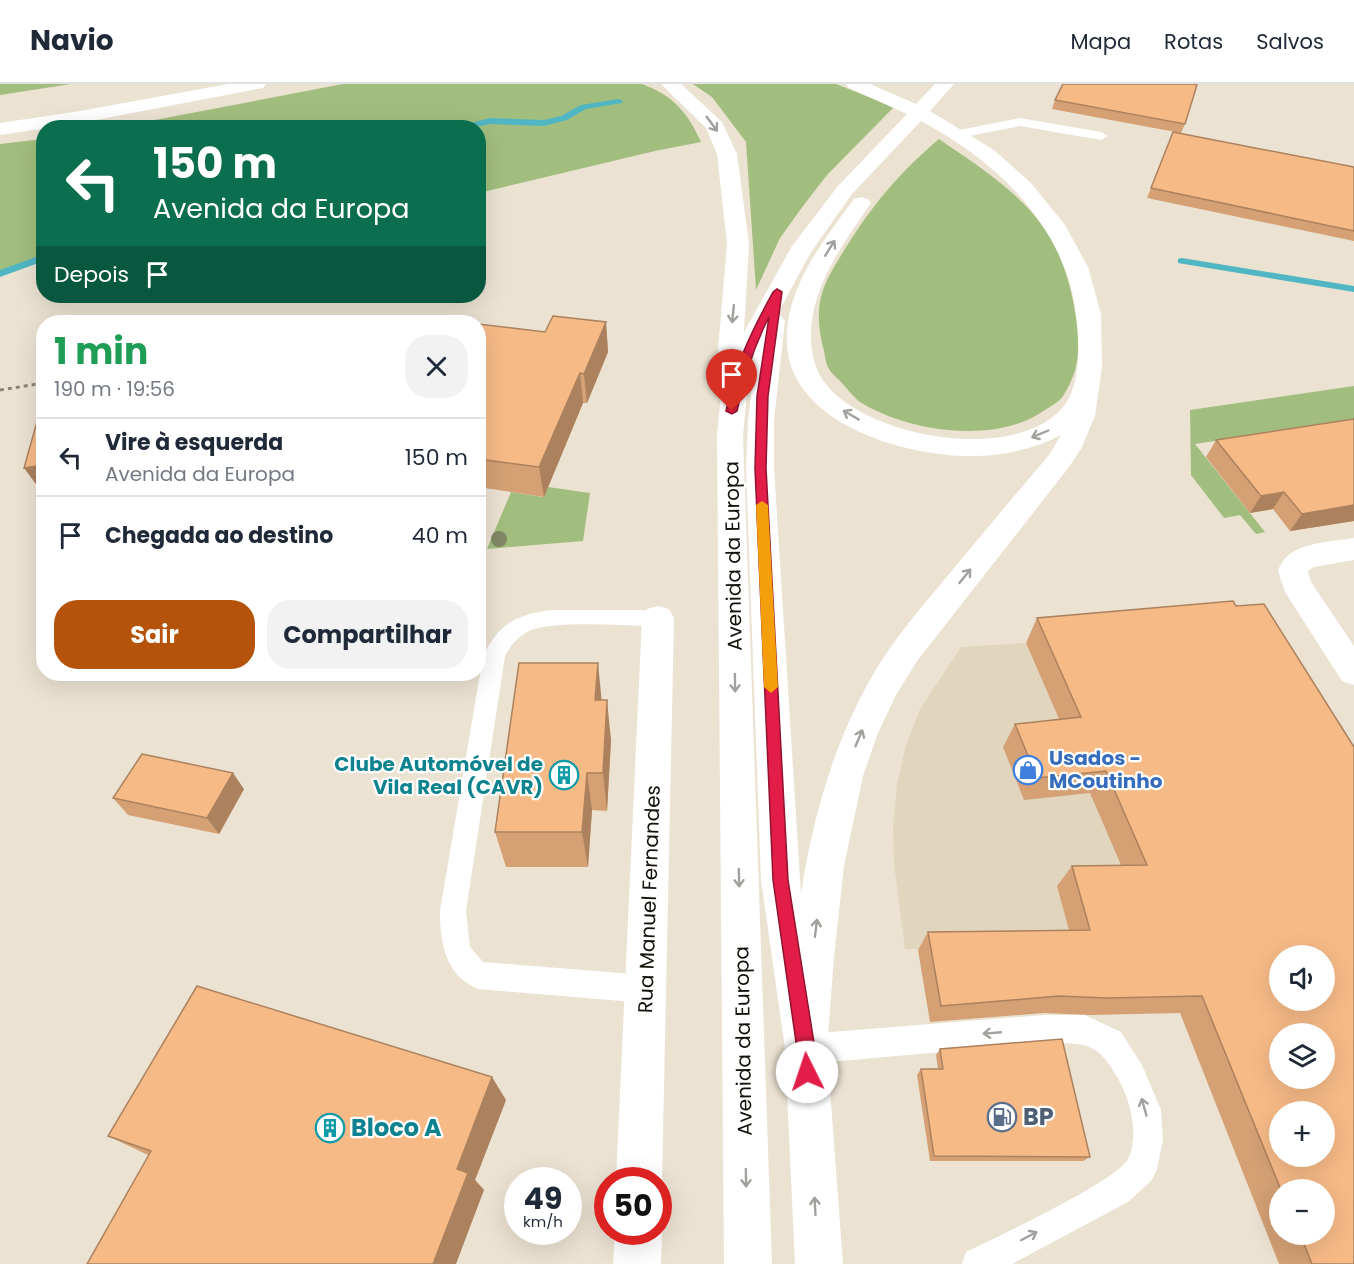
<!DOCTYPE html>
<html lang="pt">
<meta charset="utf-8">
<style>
body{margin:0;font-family:Poppins,sans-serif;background:#f2f2f3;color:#1f2937;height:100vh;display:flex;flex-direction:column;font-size:22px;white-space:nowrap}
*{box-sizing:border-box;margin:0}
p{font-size:20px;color:#747a83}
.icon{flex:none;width:33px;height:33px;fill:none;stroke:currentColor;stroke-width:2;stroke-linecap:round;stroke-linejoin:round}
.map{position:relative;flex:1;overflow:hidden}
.panel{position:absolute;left:36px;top:231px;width:450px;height:366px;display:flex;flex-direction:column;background:#fff;border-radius:24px;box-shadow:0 6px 24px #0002}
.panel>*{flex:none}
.banner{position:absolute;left:36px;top:36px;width:450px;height:183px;border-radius:24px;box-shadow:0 6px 24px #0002;background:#0b6e4f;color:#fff;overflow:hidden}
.buttons{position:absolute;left:1269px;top:861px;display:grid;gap:12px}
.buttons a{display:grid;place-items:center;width:66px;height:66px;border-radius:50%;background:#fff;box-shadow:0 6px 24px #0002;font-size:30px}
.speed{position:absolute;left:504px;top:1083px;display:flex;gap:12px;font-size:30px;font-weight:700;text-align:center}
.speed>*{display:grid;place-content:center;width:78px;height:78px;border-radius:50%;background:#fff;box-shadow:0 6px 24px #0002;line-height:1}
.speed small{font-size:15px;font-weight:400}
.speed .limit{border:9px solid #d22;background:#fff;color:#111}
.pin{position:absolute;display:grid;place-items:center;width:51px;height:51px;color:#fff;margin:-62px -26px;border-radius:50% 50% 50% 0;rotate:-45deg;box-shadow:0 0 6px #0007}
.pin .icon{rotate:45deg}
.me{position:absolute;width:66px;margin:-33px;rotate:356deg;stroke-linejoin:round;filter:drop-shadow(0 0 4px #0008)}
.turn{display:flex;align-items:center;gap:21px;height:126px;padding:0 18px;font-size:27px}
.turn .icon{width:78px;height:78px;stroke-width:2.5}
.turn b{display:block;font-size:42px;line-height:51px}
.then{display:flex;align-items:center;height:57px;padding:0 18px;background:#0003;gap:12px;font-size:22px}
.round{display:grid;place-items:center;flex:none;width:63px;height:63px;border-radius:24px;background:#f2f2f3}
.head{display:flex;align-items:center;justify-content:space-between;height:102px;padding:0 18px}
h1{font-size:36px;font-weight:700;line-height:45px;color:#1e9e55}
.action{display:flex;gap:12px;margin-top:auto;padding:12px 18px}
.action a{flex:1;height:69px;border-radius:24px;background:#b45309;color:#fff;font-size:24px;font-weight:700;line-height:69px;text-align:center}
.action a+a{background:#f2f2f3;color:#1f2937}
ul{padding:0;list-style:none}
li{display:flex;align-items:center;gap:18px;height:78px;padding:0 18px;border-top:2px solid #e0e1e3}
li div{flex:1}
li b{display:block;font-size:22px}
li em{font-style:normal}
header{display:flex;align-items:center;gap:36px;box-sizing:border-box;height:84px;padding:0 30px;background:#fff;border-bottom:2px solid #e0e1e3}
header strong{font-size:28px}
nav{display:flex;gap:33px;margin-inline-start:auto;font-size:21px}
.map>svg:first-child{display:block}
</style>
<header>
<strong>Navio</strong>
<nav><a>Mapa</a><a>Rotas</a><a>Salvos</a></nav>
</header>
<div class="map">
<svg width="1354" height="1180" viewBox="0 0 1354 1180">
<rect width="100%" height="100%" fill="#ebe2d2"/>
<!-- built -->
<path fill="#e1d5be" d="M1026,559L1130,801L1074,865H905L894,780L893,744L897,701L906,661L920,625L961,563Z"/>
<!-- green -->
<path fill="#a2be7e" d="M0,0H71L0,11Z
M343,0H642C673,11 688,29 701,58L655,67L479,109L478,44L118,43Z
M693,0H836L894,23L827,91L803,122L780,154L756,206L746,58L712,13Z
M43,55V177L0,192V60Z
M939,55C1015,107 1062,136 1076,234C1080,264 1080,286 1063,312C1059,318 1051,322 1045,326C996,361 908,348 860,318C853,313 847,304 841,298C837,294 831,289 829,285C825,279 825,269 823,263C819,247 817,230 821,213C825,196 836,180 845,165C873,120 899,89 939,55Z
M1354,302V336L1195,360L1265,448L1256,450L1240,431L1224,434L1191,391L1190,326Z
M548,403L590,409L583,457L487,465L511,408L543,413Z"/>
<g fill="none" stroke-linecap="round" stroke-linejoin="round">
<!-- stream -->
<path fill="#51b6c3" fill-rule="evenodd" d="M619,15L623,17L622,19L586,25L567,36L544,42L490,40L471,44H452L490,34L544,36L561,32L581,21Z
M44,170V177L0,193V186Z
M1182,174L1354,202V208L1178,179V175Z"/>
<!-- path -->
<path stroke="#8a8378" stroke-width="3" stroke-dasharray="4 4" stroke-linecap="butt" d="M0,306L44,299"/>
<!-- service -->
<path fill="#fff" fill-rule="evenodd" d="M1020,34L1101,48L1108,52L1101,56L1020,42L959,54L952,50L959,46Z
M549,526H658L666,528L669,534L666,540L658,542C628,542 556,536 531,546C519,552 511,560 505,572L466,827L470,863L483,878L646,891L656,895L660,905L656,915L646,919L478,905C445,891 440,859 440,827L483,572C499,540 514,532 549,526Z
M1044,931H1085L1121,948L1142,981L1161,1026L1163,1056L1157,1085L1152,1096L1128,1118L1012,1180H962L966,1168C995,1154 1117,1097 1128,1075C1139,1053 1131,1020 1121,1000C1098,957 1088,959 1044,959L806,980L796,975L791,965L796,955L806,950Z"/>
<!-- minor -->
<path fill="#fff" fill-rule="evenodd" d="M1354,454V476L1314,483L1308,487L1311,498L1354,562V601L1342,597L1285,508L1278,487C1287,457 1328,459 1354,454Z
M658,522L669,525L674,534L662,1096L658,1104V1096H616L642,534L647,525Z
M658,1140L662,1148L661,1180H613L615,1148H658Z"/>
<!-- secondary -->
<path fill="#fff" fill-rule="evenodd" d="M228,0H266L263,4L257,5L80,39L0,51V39L80,27Z
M661,0H681L722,38L737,70L749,160L744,248L792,162L838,102L907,30L849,4L846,0H870L916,20L935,0H954L930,27L994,66L1031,99L1065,141L1088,183L1101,230L1102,283L1095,332L1081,365L1069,383L917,577L896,611L878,649L863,692L844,782L834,873L827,965L843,1180H795L785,965L761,796L746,384L748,336L755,279L747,310L743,351L772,1180H724L717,351L721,310L725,297L720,295L716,290L727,160L717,70L706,44ZM921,37C990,74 1053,130 1072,208C1079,238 1084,293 1066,319C1022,383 857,354 821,293C814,282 811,266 811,253C811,202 843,160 871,119L868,115L861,113L854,115C823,157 784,205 787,261C792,341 907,373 974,372C1003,372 1035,365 1061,351L1049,371C1014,412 979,454 944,496C920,525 895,554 875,587C835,655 813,731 801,810L774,384V336L785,237L781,232L777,231L811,168L852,110Z"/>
</g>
<!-- trees -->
<circle fill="#828866" cx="499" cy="455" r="8"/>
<!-- wall -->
<path fill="#d4a074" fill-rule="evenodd" d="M1055,16L1185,40L1181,49L1052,25Z
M1173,48L1354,83V157L1147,114Z
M606,238L608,268L587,319H583L544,413L478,403V240L545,248Z
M1354,335V437L1290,447L1273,425L1250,429L1206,373L1216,356Z
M1233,517L1236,522L1264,520L1354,663V1180H1279L1180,929L1090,931L1044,929L930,938L918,866L928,848L1069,846L1057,802L1072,782L1121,781L1090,709L1024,716L1003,663L1015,640L1059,635L1026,559L1037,534ZM1280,872H1324V916H1280ZM1280,950H1324V994H1280ZM1280,1028H1324V1072H1280ZM1280,1106H1324V1150H1280Z
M602,616L611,656L607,727L592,726L588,783H506L495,748Z
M244,705L219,750L128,731L113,714Z
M940,965L1090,1073L1083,1077H930L917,991L921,985H938L936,971Z
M506,1016L475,1096L484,1106L148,1071L108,1052Z"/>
<!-- shaded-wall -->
<path fill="#ac825e" d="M606,238L608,268L587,319L584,290Z
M580,289L583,319L544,413L539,383Z
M44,381V411L24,384Z
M1284,408L1273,425L1250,429L1261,412Z
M1354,421V437L1290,447L1302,430Z
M598,579L602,620L595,616Z
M607,616L611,656L607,727L603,689Z
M233,689L244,705L219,750L207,734Z
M587,689L592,726L588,783L582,748Z
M492,993L506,1016L475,1096L484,1106L456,1180H433L457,1085Z"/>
<!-- building -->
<path fill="#f6ba87" stroke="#ac825e" stroke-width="1.5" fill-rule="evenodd" d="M1063,0H1193L1197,1L1185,40L1055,16Z
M1173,48L1354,83V147L1151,104Z
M553,232L606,238L584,290L580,289L539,383L478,375V240L545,248Z
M450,237L464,238H449Z
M43,316L44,381L24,384Z
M1354,335V421L1302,430L1284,408L1261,412L1216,356Z
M1233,517L1236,522L1264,520L1354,663V1180H1312L1300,1150H1324V1106H1281L1202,912L1107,914L1059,912L941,922L928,848L1090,846L1072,782L1147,781L1106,687L1037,694L1015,640L1081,633L1037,534ZM1280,872H1324V916H1280ZM1280,950H1324V994H1280ZM1280,1028H1324V1072H1280Z
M519,579H598L595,616H607L603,689H587L582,748H495Z
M142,670L233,689L207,734L113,714Z
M197,902L492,993L457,1085L468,1089L433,1180H87L151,1067L108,1052Z
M1062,955L1090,1073L934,1072L921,985H943L940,965Z"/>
<!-- one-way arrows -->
<defs><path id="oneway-shaft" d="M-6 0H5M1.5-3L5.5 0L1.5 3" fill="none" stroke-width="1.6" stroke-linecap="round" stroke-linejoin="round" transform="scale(1.5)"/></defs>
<g stroke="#a1a09d">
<use href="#oneway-shaft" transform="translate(712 40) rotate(54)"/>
<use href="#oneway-shaft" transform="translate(830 164) rotate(-58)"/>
<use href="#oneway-shaft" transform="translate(733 230) rotate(96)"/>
<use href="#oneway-shaft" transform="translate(851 331) rotate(-150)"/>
<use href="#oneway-shaft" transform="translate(1040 350) rotate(157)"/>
<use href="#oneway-shaft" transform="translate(965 492) rotate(-51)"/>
<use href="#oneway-shaft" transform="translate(735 599) rotate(89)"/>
<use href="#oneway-shaft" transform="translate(859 654) rotate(-67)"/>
<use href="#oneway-shaft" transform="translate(739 794) rotate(89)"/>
<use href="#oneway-shaft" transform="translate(816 844) rotate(-83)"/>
<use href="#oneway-shaft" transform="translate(992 949) rotate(175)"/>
<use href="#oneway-shaft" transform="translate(1144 1023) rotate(-106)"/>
<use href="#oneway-shaft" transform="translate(746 1094) rotate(89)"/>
<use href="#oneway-shaft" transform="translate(815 1122) rotate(-93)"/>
<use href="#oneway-shaft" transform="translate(1029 1152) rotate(-28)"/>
</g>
<!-- route -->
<path fill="#e11d48" stroke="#92132f" stroke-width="1.5" d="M777,205L782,208L768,312L766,384L788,796L815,965L816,988L813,995L807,997L801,995L797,965L773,796L755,384L757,312L769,233C753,264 744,293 737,327L732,330L726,327C736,279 750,250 773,208Z"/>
<!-- slow -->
<path fill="#f59e0b" d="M762,417L768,421L778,603L771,609L764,603L756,421Z"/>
<!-- icons -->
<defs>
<g id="shop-ring" transform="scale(1.5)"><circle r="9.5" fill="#fff" stroke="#3f7fe0" stroke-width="1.5"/><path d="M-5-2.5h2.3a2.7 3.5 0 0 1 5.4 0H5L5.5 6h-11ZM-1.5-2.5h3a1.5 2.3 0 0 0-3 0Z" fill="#3f7fe0"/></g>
<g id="building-ring" transform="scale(1.5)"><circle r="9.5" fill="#fff" stroke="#0f9aa8" stroke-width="1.5"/><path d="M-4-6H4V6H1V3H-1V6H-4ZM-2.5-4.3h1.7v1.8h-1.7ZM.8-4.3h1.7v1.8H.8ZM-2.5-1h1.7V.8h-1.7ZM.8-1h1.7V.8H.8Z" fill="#0f9aa8"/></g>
<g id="fuel-ring" transform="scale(1.5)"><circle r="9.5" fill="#fff" stroke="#5c6f8a" stroke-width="1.5"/><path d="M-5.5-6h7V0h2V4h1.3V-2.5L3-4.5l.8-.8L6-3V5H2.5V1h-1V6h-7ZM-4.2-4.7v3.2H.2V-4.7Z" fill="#5c6f8a"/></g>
</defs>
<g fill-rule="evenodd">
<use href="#shop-ring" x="1028" y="686"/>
<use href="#building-ring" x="564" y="691"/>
<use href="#fuel-ring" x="1002" y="1033"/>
<use href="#building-ring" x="330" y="1044"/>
</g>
<g text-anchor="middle" stroke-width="4.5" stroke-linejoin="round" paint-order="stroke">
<!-- street labels -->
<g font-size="20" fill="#14110b" stroke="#fff">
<text transform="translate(733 472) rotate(-91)" y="7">Avenida da Europa</text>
<text transform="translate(649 815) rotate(-88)" y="7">Rua Manuel Fernandes</text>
<text transform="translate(743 957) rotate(-91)" y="7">Avenida da Europa</text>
</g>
<!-- shop labels -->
<g font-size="20" font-weight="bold" fill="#366cbe" stroke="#fff" text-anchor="start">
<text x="1049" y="681">Usados -<tspan x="1049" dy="23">MCoutinho</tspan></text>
</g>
<!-- culture labels -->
<g font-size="20" font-weight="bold" fill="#0d838f" stroke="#fff" text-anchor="end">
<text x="543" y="687">Clube Automóvel de<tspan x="543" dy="23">Vila Real (CAVR)</tspan></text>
</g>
<!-- near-service labels -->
<g font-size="24" font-weight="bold" fill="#4e5e75" stroke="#fff" text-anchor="start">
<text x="1023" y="1041">BP</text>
</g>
<!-- near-culture labels -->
<g font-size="24" font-weight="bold" fill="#0d838f" stroke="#fff" text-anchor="start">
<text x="351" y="1052">Bloco A</text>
</g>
</g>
</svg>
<div class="buttons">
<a><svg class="icon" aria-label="sound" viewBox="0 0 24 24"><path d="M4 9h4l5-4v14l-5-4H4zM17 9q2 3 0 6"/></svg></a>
<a><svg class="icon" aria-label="layers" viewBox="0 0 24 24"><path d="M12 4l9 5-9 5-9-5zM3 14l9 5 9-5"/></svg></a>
<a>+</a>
<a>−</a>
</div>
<div class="speed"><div>49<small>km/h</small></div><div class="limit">50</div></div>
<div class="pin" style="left:732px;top:327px;background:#d93025"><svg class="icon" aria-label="arrive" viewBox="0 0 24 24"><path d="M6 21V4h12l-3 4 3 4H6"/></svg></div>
<svg class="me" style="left:807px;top:988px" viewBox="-20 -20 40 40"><circle r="19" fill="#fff"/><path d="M0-13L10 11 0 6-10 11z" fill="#e11d48"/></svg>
<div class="banner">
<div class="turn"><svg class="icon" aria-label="left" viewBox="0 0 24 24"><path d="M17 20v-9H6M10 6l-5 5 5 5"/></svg><div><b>150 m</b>Avenida da Europa</div></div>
<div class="then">Depois<svg class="icon" aria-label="arrive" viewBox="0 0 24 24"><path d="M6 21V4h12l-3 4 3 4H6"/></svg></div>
</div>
<section class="panel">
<div class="head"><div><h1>1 min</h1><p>190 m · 19:56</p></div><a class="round"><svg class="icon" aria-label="close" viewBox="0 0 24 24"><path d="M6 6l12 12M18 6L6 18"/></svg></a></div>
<ul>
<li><svg class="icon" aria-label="left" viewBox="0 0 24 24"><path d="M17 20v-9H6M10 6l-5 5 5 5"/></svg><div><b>Vire à esquerda</b><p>Avenida da Europa</p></div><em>150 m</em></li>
<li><svg class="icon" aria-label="arrive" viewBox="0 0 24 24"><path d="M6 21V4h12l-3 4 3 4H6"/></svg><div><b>Chegada ao destino</b></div><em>40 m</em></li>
</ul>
<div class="action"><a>Sair</a><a>Compartilhar</a></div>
</section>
</div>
